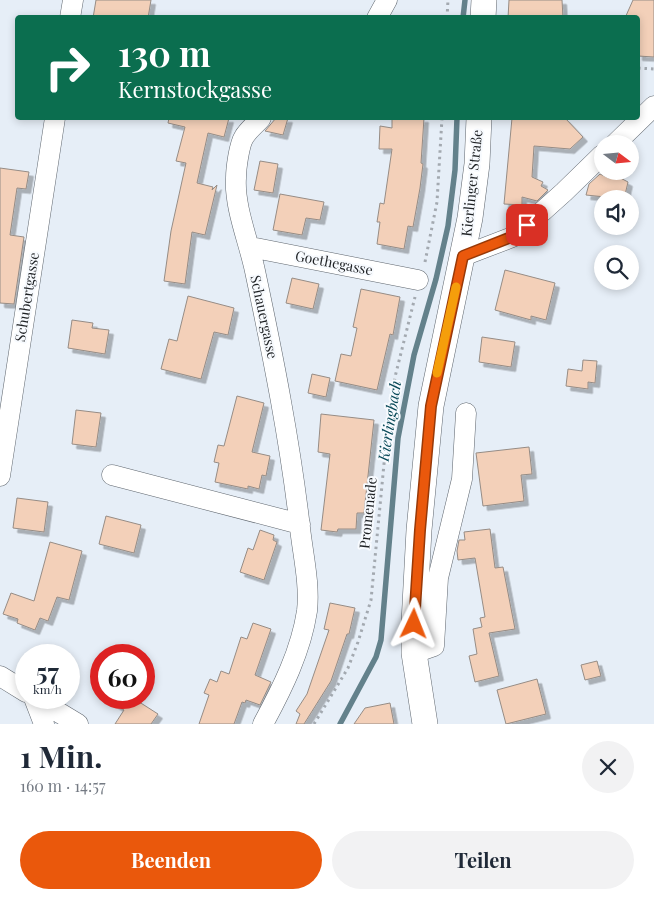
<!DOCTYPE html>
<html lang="de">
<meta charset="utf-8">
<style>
body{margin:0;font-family:"Playfair Display",serif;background:#f2f2f3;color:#1f2937;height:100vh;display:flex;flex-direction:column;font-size:19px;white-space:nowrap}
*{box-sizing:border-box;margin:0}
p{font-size:16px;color:#747a83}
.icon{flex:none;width:28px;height:28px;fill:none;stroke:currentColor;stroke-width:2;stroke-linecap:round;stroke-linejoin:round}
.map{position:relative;height:724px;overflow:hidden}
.sheet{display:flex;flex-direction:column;background:#fff;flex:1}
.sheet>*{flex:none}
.top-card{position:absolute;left:15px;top:15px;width:625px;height:105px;border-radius:5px;box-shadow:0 2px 8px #0003;background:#0b6e4f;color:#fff;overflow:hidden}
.needle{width:32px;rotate:106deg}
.tools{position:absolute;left:594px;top:135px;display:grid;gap:10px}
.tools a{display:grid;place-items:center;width:45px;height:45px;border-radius:50%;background:#fff;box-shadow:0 2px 8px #0003;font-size:25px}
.speed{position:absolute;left:15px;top:644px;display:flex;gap:10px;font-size:25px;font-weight:700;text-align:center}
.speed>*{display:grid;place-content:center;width:65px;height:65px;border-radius:50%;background:#fff;box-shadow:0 2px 8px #0003;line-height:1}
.speed small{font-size:12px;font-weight:400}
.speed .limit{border:8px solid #d22;background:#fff;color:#111}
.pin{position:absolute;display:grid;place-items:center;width:42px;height:42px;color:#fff;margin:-21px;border-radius:10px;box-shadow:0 2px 8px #0006}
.me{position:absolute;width:55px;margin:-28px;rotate:2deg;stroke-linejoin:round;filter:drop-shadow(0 0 4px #0008)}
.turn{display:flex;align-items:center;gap:18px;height:105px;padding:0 20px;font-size:22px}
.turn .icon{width:65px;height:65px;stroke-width:2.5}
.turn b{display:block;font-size:35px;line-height:42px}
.round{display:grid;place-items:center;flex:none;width:52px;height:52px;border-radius:26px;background:#f2f2f3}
.head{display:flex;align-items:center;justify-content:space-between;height:85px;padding:0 20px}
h1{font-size:30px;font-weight:700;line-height:38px}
.action{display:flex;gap:10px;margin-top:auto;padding:10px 20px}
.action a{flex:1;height:58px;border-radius:30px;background:#ea580c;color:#fff;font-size:20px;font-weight:700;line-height:58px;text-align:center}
.action a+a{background:#f2f2f3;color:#1f2937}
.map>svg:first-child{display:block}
</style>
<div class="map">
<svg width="654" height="724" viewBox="0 0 654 724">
<defs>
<filter id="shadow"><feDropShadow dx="4.5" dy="4.5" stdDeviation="0" flood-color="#0004"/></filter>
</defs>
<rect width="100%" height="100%" fill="#e6eef7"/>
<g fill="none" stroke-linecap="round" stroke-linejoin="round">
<!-- stream -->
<path stroke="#63818b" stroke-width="5.5" d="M463,18L465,0
M340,724L376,657L381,640L398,438L414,355L436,279L448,226L455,170L457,118"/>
</g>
<!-- building -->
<path fill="#f3d0b9" stroke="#968c85" filter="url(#shadow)" d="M96,0H151L148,18H93Z
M509,0H562L563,18H508Z
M633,0H654V57L638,56V18H625Z
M169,118H229L224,137L208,133L197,183L213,187L212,190L217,185L205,235L192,232L185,284L164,281L171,231L186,163L176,161L185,127L168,123Z
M276,118H288L283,135L265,131Z
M392,118H424L421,163L423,164L420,188L413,227L408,226L404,249L377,244L380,222H377L380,203L384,204L392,149H379L380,126L392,128Z
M512,118H565L583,137L570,149L534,146L532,177L543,182L541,186L548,190L537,201L522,197V205L504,204Z
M260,161L278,164L273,193L254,190Z
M0,168L29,172L26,189L17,188L10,235L24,237L14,304L0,303Z
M611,173L628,182L624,199L586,195L589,184L600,174L609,178Z
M280,194L324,202L320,220L306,218L302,235L273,230Z
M505,270L555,283L546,320L531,316V320L495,310Z
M292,278L319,284L313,309L286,303Z
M361,289L400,297L393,335L390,334L377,390L335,381L341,354L351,356L357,328L353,327Z
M188,296L234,308L228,335L214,332L201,379L161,369L169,339L177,341Z
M72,320L93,323L92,328L109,330L105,354L68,348Z
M482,337L515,342L511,367L479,362Z
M583,360L597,361L595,383L588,382V389L566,386L568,369L582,371Z
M312,374L330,378L326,397L308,393Z
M237,396L264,403L252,452L270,456L266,476L262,475L259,489L248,486V489L215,482L219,463L214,462L218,445L224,446Z
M76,410L101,413L96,447L72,444Z
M321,414L374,420L364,513H357L356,529H338L337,532L321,530L330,454L318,452Z
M529,447L532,474L521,475L524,501L483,506L476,453Z
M17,498L48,502L44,532L13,528Z
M106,516L141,525L134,553L99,544Z
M490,529L495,568L503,567L515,629L489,633L499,676L475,682L469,656L477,654L473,629L482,627L480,618L485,617L475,558L458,560L457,551L459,540H465L464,532Z
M260,530L274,535L273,540L277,542L264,580L240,572L248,548L253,550Z
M50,542L82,551L69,600L57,597L48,621L40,618L35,630L17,623L18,619L3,614L11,593L34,601Z
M330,603L355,608L349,634H347L331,681L304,724H296L300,714L296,711L307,694L329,630L324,629Z
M253,623L271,629L255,675L271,682L260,705L246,700L245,703L242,702L234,724H199L209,695L204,693L210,679L217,682L221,671L229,674L241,637L247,639Z
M597,661L601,676L585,680L581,665Z
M537,679L546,714L506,724L497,690Z
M104,698H133L158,714L151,724H115L124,710Z
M390,703L394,724H354L365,708Z"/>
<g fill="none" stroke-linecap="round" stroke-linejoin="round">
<!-- minor casing -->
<g stroke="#5f666e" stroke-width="21">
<path id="minor" d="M70,18L73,0
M377,18L387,0
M261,118C256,124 248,130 244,137C239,145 236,169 236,178C234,207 249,242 255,271C273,356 290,441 300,528C303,555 310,584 307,611C301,651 282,689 263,724
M615,144L654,106
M250,247L418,280
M463,256L515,236L564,192L602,155
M112,475L300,524
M0,476L55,118
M414,653L434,646L438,578L462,479L466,413
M0,676L26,692
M34,698L44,724
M35,698L78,724"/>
</g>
<!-- major casing -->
<g stroke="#5f666e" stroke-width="26">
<path id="major" d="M483,18L484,0
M425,724L414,653V623L419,530L431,406L470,218L477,164L479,118"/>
</g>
<!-- path -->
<path stroke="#a3a9b0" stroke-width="3" stroke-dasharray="2.5 4" stroke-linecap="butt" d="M447,18L448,0
M638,68L654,69
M425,262L437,202L442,118
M314,724L348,668L358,642L371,600L388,422L395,377L415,297"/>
<!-- minor -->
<use href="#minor" stroke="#fff" stroke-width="20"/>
<!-- major -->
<use href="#major" stroke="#fff" stroke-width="25"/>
</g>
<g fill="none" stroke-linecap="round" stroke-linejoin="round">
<!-- route casing -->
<g stroke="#983908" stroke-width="12">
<path id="route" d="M414,624L420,530L431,406L463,256L514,236L527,225"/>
</g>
<!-- route -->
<use href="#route" stroke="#ea580c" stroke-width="9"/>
<!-- slow -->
<path stroke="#f59e0b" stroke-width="9" d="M437,373L456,287"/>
</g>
<g text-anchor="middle" stroke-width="4" stroke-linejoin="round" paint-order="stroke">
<!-- street labels -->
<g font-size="14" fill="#1e2124" stroke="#f7fafe">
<text transform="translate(472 183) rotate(-84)" y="5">Kierlinger Straße</text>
<text transform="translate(334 263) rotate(11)" y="5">Goethegasse</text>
<text transform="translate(27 297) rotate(-81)" y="5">Schubertgasse</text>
<text transform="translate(264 317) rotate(78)" y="5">Schauergasse</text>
<text transform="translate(368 513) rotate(-84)" y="5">Promenade</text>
</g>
<!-- water labels -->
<g font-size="15" font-style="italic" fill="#094958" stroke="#f7fafe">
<text transform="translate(390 421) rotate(-81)" y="5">Kierlingbach</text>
</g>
</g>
</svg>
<div class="tools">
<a><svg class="needle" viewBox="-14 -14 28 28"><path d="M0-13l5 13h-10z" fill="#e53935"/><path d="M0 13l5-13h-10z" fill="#747a83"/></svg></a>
<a><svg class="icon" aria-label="sound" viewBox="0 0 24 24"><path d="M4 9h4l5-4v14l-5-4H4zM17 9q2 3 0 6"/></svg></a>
<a><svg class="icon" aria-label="search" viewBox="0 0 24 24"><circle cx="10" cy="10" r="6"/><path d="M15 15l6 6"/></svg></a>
</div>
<div class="speed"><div>57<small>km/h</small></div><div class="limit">60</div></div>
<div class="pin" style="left:527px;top:225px;background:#d93025"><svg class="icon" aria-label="arrive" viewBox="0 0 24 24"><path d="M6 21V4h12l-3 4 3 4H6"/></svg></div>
<svg class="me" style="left:414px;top:624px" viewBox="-20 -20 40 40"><path d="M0-17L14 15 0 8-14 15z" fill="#ea580c" stroke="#fff" stroke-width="4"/></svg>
<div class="top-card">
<div class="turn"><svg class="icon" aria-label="right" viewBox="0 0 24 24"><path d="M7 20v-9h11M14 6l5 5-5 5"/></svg><div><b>130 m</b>Kernstockgasse</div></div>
</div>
</div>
<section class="sheet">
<div class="head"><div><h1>1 Min.</h1><p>160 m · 14:57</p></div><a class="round"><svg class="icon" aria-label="close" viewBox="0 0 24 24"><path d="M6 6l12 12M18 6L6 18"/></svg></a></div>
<div class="action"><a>Beenden</a><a>Teilen</a></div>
</section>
